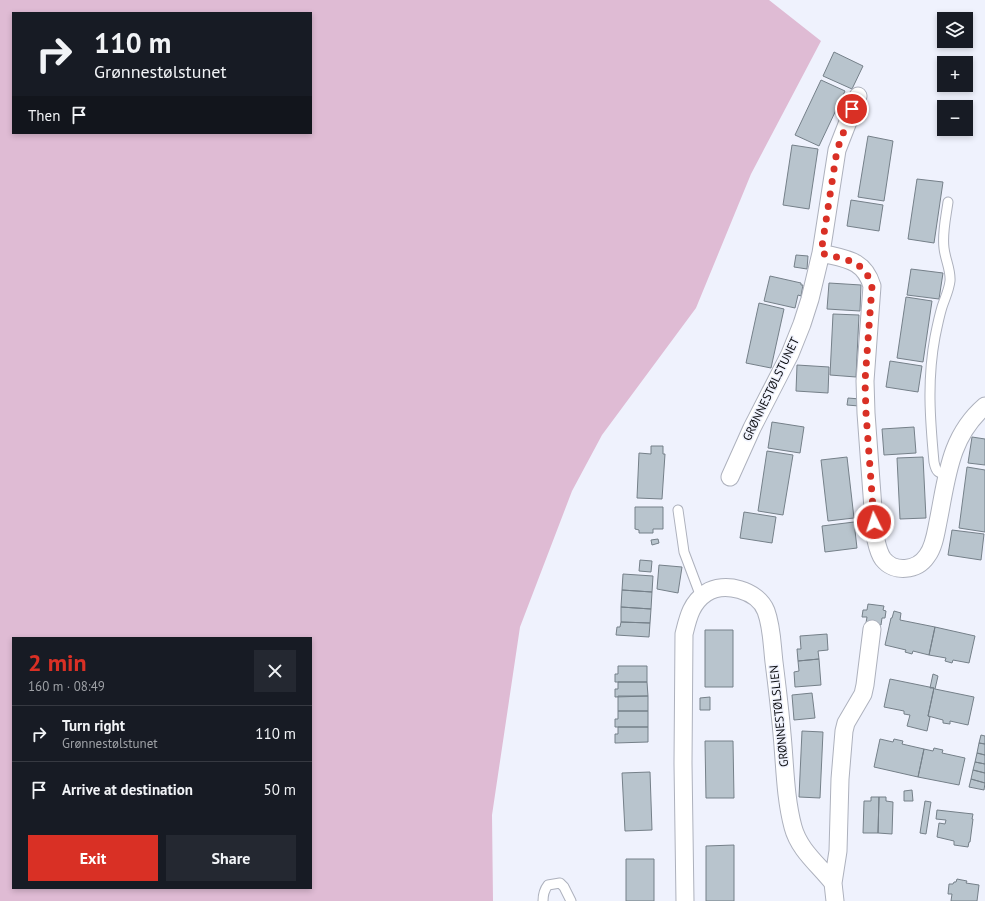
<!DOCTYPE html>
<meta charset="utf-8">
<style>
body{margin:0;font-family:"PT Sans",sans-serif;background:#242831;color:#f1f3f6;height:100vh;display:flex;flex-direction:column;font-size:15px;white-space:nowrap}
*{box-sizing:border-box;margin:0}
p{font-size:13px;color:#9ea1a6}
.icon{flex:none;width:22px;height:22px;fill:none;stroke:currentColor;stroke-width:2;stroke-linecap:round;stroke-linejoin:round}
.map{position:relative;flex:1;overflow:hidden}
.side{position:absolute;left:12px;top:637px;width:300px;height:252px;display:flex;flex-direction:column;background:#171b24;border-radius:0px;box-shadow:0 2px 6px #0003}
.side>*{flex:none}
.hud{position:absolute;left:12px;top:12px;width:300px;height:122px;border-radius:0px;box-shadow:0 2px 6px #0003;background:#171b24;color:#f1f3f6;overflow:hidden}
.controls{position:absolute;left:937px;top:12px;display:grid;gap:8px}
.controls a{display:grid;place-items:center;width:36px;height:36px;border-radius:0px;background:#171b24;box-shadow:0 2px 6px #0003;font-size:20px}
.pin{position:absolute;display:grid;place-items:center;width:34px;height:34px;color:#fff;margin:-17px;border:2px solid #fff;border-radius:50%;box-shadow:0 1px 4px #0007}
.me{position:absolute;width:44px;margin:-22px;rotate:356deg;stroke-linejoin:round;filter:drop-shadow(0 0 3px #0008)}
.turn{display:flex;align-items:center;gap:14px;height:84px;padding:0 16px;font-size:18px}
.turn .icon{width:52px;height:52px;stroke-width:2.5}
.turn b{display:block;font-size:28px;line-height:34px}
.then{display:flex;align-items:center;height:38px;padding:0 16px;background:#0003;gap:8px;font-size:15px}
.round{display:grid;place-items:center;flex:none;width:42px;height:42px;border-radius:0px;background:#242831}
.headline{display:flex;align-items:center;justify-content:space-between;height:68px;padding:0 16px}
h1{font-size:24px;font-weight:700;line-height:30px;color:#d93025}
.cta{display:flex;gap:8px;margin-top:auto;padding:8px 16px}
.cta a{flex:1;height:46px;border-radius:0px;background:#d93025;color:#fff;font-size:16px;font-weight:700;line-height:46px;text-align:center}
.cta a+a{background:#242831;color:#f1f3f6}
ul{padding:0;list-style:none}
li{display:flex;align-items:center;gap:12px;height:56px;padding:0 16px;border-top:1px solid #363941}
li div{flex:1}
li b{display:block;font-size:15px}
li em{font-style:normal}
.map>svg:first-child{display:block}
</style>
<div class="map">
<svg width="985" height="901" viewBox="0 0 985 901">
<rect width="100%" height="100%" fill="#eff2fd"/>
<!-- green -->
<path fill="#dfbbd4" fill-rule="evenodd" d="M0,0H769L821,41L751,174L696,308L602,435L572,491L520,627L492,815L493,901H0ZM13,13H311V133H13ZM13,638H311V888H13Z"/>
<!-- building -->
<path fill="#b8c4cd" stroke="#758089" d="M834,52L863,66L852,89L823,76Z
M821,80L845,91L819,146L795,135Z
M868,136L893,141L884,201L858,197Z
M792,145L818,149L809,209L783,205Z
M917,179L943,182L934,243L908,239Z
M851,200L883,205L879,231L847,226Z
M796,255L808,256L807,269L794,267Z
M911,269L943,273L939,299L907,295Z
M770,276L801,283V285H803L801,296L798,295L795,308L764,301Z
M829,283L861,285L860,311L827,309Z
M906,297L932,301L923,362L897,358Z
M759,303L784,309L771,368L746,363Z
M833,314L859,315L856,377L830,375Z
M890,361L922,366L918,392L886,387Z
M797,365L829,367L828,393L796,391Z
M848,398L860,399L859,406L847,405Z
M772,422L804,427L800,453L768,448Z
M914,427L916,453L884,455L882,429Z
M972,437L985,439V465L968,463Z
M651,446H663V454H665L662,499L637,498L639,453L651,454Z
M767,451L793,455L783,515L758,511Z
M847,457L854,518L828,521L821,460Z
M923,457L926,518L900,519L897,458Z
M967,467L985,470V532L959,528Z
M635,507H663V529H653V533H639V530L635,529Z
M744,512L776,517L772,543L740,538Z
M854,522L857,548L825,552L822,526Z
M952,530L984,534L981,560L948,555Z
M658,539L659,543L652,545L651,540Z
M640,560L652,561L651,572L639,571Z
M659,565L682,567L678,593L657,589Z
M623,574L653,576L652,592L622,590Z
M622,590L652,592L651,609L621,607Z
M868,604L884,606L883,610L886,611L885,618H882L881,625L866,623L867,617H862L863,610H867Z
M621,607L651,609L650,623L621,622Z
M894,611L901,613L900,620L935,627L929,655L913,651L912,654L905,652L906,650L885,645L891,618H892Z
M621,622L650,623L649,637L616,635L617,627H620Z
M935,627L975,636L969,663L953,660L952,663L945,661L946,658L929,655Z
M705,630H733V687H705Z
M827,634L828,650L818,651L819,659L798,661L797,649H801L800,636Z
M819,659L821,685L795,687L794,672L799,671L798,661Z
M618,666H647V682H615V674H618Z
M933,674L938,676L935,689L974,697L968,725L950,721V724L943,723V720L928,716L934,688H930Z
M890,679L934,688L928,716L930,717L927,731L907,726L910,715L904,714V711L884,707Z
M618,682H647L648,696L615,697V689H618Z
M812,693L815,718L794,720L792,695Z
M618,696H648V711H618Z
M710,697V710H700V698Z
M618,711H648V727H615V719H618Z
M618,727H648V742L615,743V734H618Z
M802,731L823,732L820,798L799,797Z
M981,735L985,736V744L979,743Z
M880,739L893,742L894,739L903,741L902,744L924,749L918,777L874,767Z
M705,741H733L734,798H706Z
M979,743L985,744V755L977,753Z
M934,748L943,750L942,753L965,758L959,785L918,777L924,749L933,751Z
M977,753L985,755V764L975,762Z
M975,762L985,764V773L973,770Z
M973,770L985,773V783L971,779Z
M650,772L652,830L625,831L622,773Z
M971,779L985,783L984,790L969,787Z
M912,790L913,801H904V791Z
M871,797H879L878,833H863L864,801H871Z
M879,797H886V801L893,802L892,834L878,833Z
M925,801L931,802L926,834L920,833Z
M937,810L973,814L972,819H973L970,842H969L968,847L954,845V841L937,837L939,823L945,824L946,820L936,819Z
M734,845V901H706V846Z
M626,859H654V901H626Z
M957,879L967,881L966,883L979,885L977,901H951L952,894H948L949,884H953L954,882H956Z"/>
<g fill="none" stroke-linecap="round" stroke-linejoin="round">
<!-- service casing -->
<g stroke="#adb1bd" stroke-width="11">
<path id="service" d="M947,475C938,473 936,472 934,462C930,419 927,380 935,337C937,327 939,317 942,307C945,298 949,290 950,281C951,270 945,259 944,248C942,233 946,217 948,202
M678,510L684,552L701,597
M543,901C543,895 544,890 548,885L560,883L564,887L571,901"/>
</g>
<!-- minor casing -->
<g stroke="#adb1bd" stroke-width="19">
<path id="minor" d="M821,253C845,259 864,259 872,286L865,381L866,413L875,536C877,544 878,552 883,559C894,573 917,571 927,556C934,547 936,532 938,522C947,478 949,437 985,406
M730,477L752,428L790,354L802,324L810,299L821,253L837,150L858,96
M685,901L683,763L684,634C688,618 691,603 706,593C724,581 758,590 766,611C772,627 772,645 774,662C777,686 780,710 782,734C785,765 785,797 793,827C799,850 819,865 833,883
M835,901L833,883L838,851L840,779L844,731L846,723L863,694L865,685L872,629"/>
</g>
<!-- service -->
<use href="#service" stroke="#fff" stroke-width="9"/>
<!-- minor -->
<use href="#minor" stroke="#fff" stroke-width="17"/>
</g>
<g fill="none" stroke-linecap="round" stroke-linejoin="round">
<!-- route -->
<path stroke="#d93025" stroke-width="7" stroke-dasharray="0 12.6" d="M852,109L837,150L821,253C845,260 864,259 872,286L865,381L866,413L874,522"/>
</g>
<g text-anchor="middle" stroke-width="3" stroke-linejoin="round" paint-order="stroke">
<!-- street labels -->
<g font-size="12" fill="#0d0e12" stroke="#eff2fd">
<text transform="translate(771 389) rotate(-64)" y="4">GRØNNESTØLSTUNET</text>
<text transform="translate(779 716) rotate(-96)" y="4">GRØNNESTØLSLIEN</text>
</g>
</g>
</svg>
<div class="controls">
<a><svg class="icon" aria-label="layers" viewBox="0 0 24 24"><path d="M12 4l9 5-9 5-9-5zM3 14l9 5 9-5"/></svg></a>
<a>+</a>
<a>−</a>
</div>
<div class="pin" style="left:852px;top:109px;background:#d93025"><svg class="icon" aria-label="arrive" viewBox="0 0 24 24"><path d="M6 21V4h12l-3 4 3 4H6"/></svg></div>
<svg class="me" style="left:874px;top:522px" viewBox="-20 -20 40 40"><circle r="17" fill="#d93025" stroke="#fff" stroke-width="3"/><path d="M0-11L8 9 0 5-8 9z" fill="#fff"/></svg>
<div class="hud">
<div class="turn"><svg class="icon" aria-label="right" viewBox="0 0 24 24"><path d="M7 20v-9h11M14 6l5 5-5 5"/></svg><div><b>110 m</b>Grønnestølstunet</div></div>
<div class="then">Then<svg class="icon" aria-label="arrive" viewBox="0 0 24 24"><path d="M6 21V4h12l-3 4 3 4H6"/></svg></div>
</div>
<section class="side">
<div class="headline"><div><h1>2 min</h1><p>160 m · 08:49</p></div><a class="round"><svg class="icon" aria-label="close" viewBox="0 0 24 24"><path d="M6 6l12 12M18 6L6 18"/></svg></a></div>
<ul>
<li><svg class="icon" aria-label="right" viewBox="0 0 24 24"><path d="M7 20v-9h11M14 6l5 5-5 5"/></svg><div><b>Turn right</b><p>Grønnestølstunet</p></div><em>110 m</em></li>
<li><svg class="icon" aria-label="arrive" viewBox="0 0 24 24"><path d="M6 21V4h12l-3 4 3 4H6"/></svg><div><b>Arrive at destination</b></div><em>50 m</em></li>
</ul>
<div class="cta"><a>Exit</a><a>Share</a></div>
</section>
</div>
